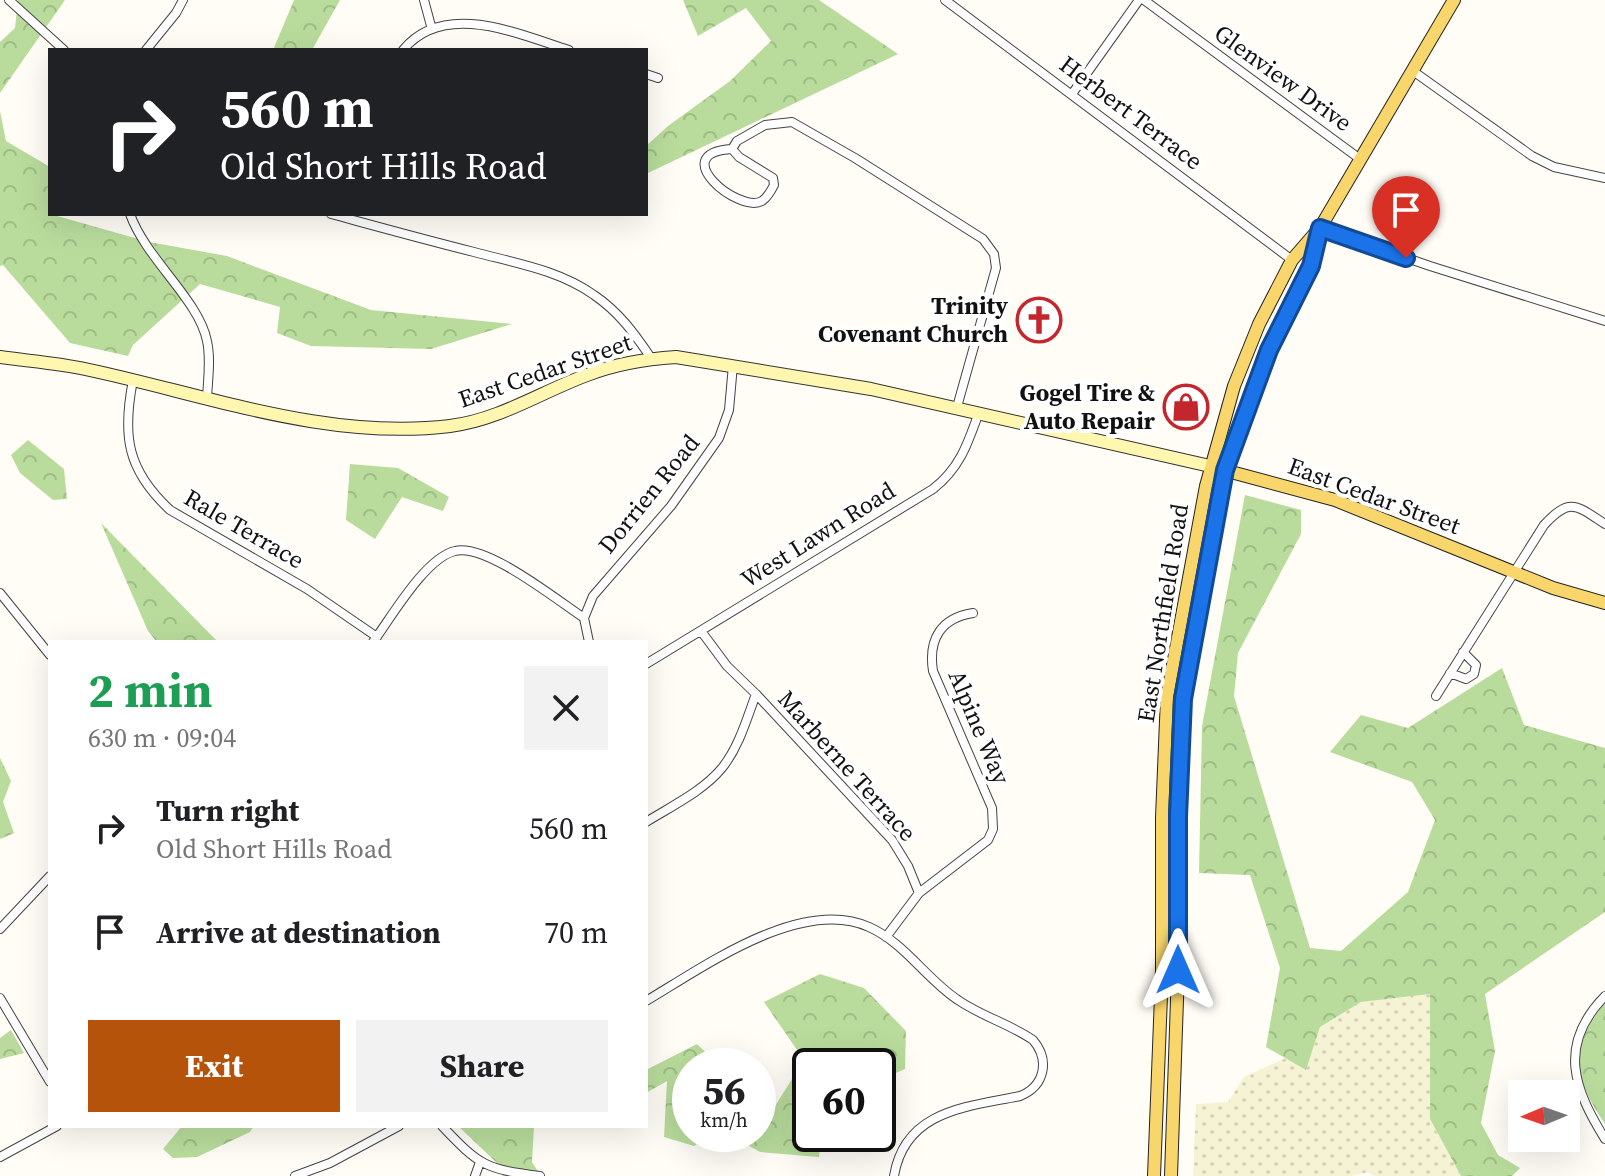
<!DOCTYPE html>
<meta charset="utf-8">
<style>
body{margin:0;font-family:"Source Serif 4",serif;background:#f2f2f2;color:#202124;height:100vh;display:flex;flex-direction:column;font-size:30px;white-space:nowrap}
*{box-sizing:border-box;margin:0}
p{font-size:26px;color:#757577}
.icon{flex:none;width:44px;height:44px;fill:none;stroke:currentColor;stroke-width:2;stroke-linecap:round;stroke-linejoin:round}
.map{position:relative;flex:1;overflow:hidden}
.sheet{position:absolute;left:48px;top:640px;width:600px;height:488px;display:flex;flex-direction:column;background:#fff;border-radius:0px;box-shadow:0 8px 32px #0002}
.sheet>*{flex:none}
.top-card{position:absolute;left:48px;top:48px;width:600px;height:168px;border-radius:0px;box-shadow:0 8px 32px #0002;background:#202124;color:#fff;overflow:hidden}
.needle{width:52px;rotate:268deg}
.buttons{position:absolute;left:1508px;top:1080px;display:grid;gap:16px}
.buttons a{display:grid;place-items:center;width:72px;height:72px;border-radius:0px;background:#fff;box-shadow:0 8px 32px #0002;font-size:40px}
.speed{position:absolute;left:672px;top:1048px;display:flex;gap:16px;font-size:40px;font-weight:700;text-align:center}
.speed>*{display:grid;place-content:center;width:104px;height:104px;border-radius:50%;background:#fff;box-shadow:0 8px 32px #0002;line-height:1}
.speed small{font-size:20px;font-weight:400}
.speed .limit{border:4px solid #111;border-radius:12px;background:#fff;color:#111}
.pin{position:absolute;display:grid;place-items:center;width:68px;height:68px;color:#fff;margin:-82px -34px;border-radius:50% 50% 50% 0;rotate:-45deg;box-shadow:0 0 8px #0007}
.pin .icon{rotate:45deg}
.me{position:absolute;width:88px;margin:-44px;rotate:0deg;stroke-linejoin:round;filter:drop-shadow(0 0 6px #0008)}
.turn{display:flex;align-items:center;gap:28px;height:168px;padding:0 40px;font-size:36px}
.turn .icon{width:104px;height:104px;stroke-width:2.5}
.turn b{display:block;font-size:56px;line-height:68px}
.round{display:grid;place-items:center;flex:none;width:84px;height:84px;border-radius:0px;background:#f2f2f2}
.overview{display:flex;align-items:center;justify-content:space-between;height:136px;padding:0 40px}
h1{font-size:48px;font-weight:700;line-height:60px;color:#1e9e55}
.primary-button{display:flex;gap:16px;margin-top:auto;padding:16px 40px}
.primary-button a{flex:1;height:92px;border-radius:0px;background:#b45309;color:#fff;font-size:32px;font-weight:700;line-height:92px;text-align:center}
.primary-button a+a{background:#f2f2f2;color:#202124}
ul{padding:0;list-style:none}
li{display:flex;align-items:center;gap:24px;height:104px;padding:0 40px}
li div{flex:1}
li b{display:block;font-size:30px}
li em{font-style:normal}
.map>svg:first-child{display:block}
</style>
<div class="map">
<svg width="1605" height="1176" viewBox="0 0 1605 1176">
<defs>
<pattern id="farmland-dots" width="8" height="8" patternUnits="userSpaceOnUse" patternTransform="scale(2)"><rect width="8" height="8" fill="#f6f3d4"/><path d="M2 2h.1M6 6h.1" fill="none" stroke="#d2cfb5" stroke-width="1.8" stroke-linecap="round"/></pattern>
<pattern id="forest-crowns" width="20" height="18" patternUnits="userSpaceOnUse" patternTransform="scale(2)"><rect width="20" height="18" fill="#b9dc9c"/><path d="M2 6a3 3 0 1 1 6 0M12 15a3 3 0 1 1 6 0" fill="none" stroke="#9ebc85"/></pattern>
</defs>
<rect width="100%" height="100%" fill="#fffdf5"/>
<!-- farmland -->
<path fill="url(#farmland-dots)" d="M1430,994V1119L1461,1176H1374L1368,1172L1352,1176H1193L1196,1104L1228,1102L1244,1077L1286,1058L1306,1069L1320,1027L1361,1002Z"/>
<!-- forest -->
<path fill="url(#forest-crowns)" d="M18,0H65L0,93V42L15,28Z
M294,0H340L312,50H273Z
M683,0H819L898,54L646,174V146L668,126L730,81L771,41L746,8L698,36Z
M0,111L6,141L50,167V214L149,242L227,256L371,310L512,324L431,349L311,346L277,333L280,307L200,284L133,345L128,356L70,343L3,265L0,266Z
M28,440L64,469L67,499L53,500L20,473L11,455Z
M350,464L398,468L449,497L443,511L402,497L375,539L346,520Z
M1245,495L1301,510V534L1238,653L1234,696L1310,948L1341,951L1408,892L1435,820L1412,782L1330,752L1361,715L1408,728L1502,668L1524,725L1605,748V912L1485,994L1495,1051L1481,1123L1498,1155L1520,1168L1512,1176H1461L1430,1119V994L1361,1002L1320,1027L1306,1070L1266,1047L1280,968L1250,875L1199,873L1202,726Z
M101,523L218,642H157L148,631Z
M0,758L11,781L3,802L14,833L0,839Z
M820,974L864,988L906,1031L905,1069L878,1081V1066H810V1134H821L819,1157L760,1152L728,1134H758V1103L770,1114L804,1060L764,1002Z
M1605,1003V1124C1574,1079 1568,1048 1605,1003Z
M11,1030L24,1053L0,1059V1038Z
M697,1044L720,1066H690V1134H713L694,1146L664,1137L667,1081L646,1093V1070Z
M182,1126H254L250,1132L197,1157L173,1158L163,1149Z
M458,1126H534L532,1162L541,1176H503L496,1162Z"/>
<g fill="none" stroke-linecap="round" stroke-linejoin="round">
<!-- street casing -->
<g stroke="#444" stroke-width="10">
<path id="street" d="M9,0L64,50
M424,0L431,26
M945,0L1292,260
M1144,0L1360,159
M146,50L176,13L183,0
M403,50C444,0 518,34 569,50
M1413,71L1532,156L1554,167L1605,178
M646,74L658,78
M1072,94L1139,0
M732,149L739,157L773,178L774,185C771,191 768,197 762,201C739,214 665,153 732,149L737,141L765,125L792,122L855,158L983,239L994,254L996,268L957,407
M130,214C146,259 199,300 207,341C211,359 208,379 207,398
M331,214C379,227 426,240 474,252C515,263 559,270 594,295C619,312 635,334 651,358
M1320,228L1430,266L1605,321
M133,380C122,436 127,470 170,510L307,589L377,637
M0,593L50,655
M701,631L727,666L756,694L892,840L908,866L919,893
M373,642C391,618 425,558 455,551C486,543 557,600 584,618
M589,642L584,618L593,596L671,506L719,438L729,410L733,365
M646,664L933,489C960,468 968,443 979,412
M1450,673L1466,679L1474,674L1476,665L1463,652
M1436,696L1544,525C1570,497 1576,505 1605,524
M646,822C672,806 703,791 722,768C739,747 747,718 756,694
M0,929L50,876
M886,937L919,893L988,840L993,829L992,808L933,671C928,639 941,618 973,613
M1605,996C1557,1045 1574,1089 1605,1139
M0,998L50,1082
M646,1001C702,968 801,896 869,927C905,943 926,979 958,1000C981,1016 1010,1024 1033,1040C1050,1060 1045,1086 1020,1096C967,1107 905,1110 894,1176
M442,1126C480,1166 485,1169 540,1176
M0,1157L57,1126
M295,1176L330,1163L399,1126
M475,1176L480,1162"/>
</g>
<!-- secondary casing -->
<g stroke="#333" stroke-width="14">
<path id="secondary" d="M0,357C28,361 57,363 85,369C204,394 326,441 450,426C499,420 541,392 587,375C615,364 645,359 676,357L871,389L1210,466"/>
</g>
<!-- primary casing -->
<g stroke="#222" stroke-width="14">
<path id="primary" d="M1220,469L1335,500L1553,588L1605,603
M1154,1176L1162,970V817L1167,697L1206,486L1234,386L1259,324L1292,260L1318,230
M1171,1176L1178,970V817L1183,699L1225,470L1269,350L1311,266L1320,228L1454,0"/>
</g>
<!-- street -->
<use href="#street" stroke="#fff" stroke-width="8"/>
<!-- secondary -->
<use href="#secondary" stroke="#fff6b0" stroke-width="12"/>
<!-- primary -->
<use href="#primary" stroke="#f9d66b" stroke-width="12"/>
</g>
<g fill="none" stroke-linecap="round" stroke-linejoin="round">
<!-- route casing -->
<g stroke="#114b97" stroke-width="20">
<path id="route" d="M1178,970V817L1183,699L1225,470L1269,350L1311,266L1320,228L1406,258"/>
</g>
<!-- route -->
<use href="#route" stroke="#1a73e8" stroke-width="14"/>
</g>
<!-- icons -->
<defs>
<g id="church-ring" transform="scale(2.3)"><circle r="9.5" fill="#fff" stroke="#c4262e" stroke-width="1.5"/><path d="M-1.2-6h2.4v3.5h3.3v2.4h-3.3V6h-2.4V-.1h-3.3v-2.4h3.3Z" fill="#c4262e"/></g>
<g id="shop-ring" transform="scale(2.3)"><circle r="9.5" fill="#fff" stroke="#c4262e" stroke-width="1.5"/><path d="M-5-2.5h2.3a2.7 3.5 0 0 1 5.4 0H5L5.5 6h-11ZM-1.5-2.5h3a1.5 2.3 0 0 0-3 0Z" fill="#c4262e"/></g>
</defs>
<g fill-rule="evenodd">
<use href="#church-ring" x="1039" y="320"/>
<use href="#shop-ring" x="1186" y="407"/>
</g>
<g text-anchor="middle" stroke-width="8" stroke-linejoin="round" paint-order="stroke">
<!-- street labels -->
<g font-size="24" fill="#111" stroke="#fff">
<text transform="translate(1283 78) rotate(36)" y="8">Glenview Drive</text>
<text transform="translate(1131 113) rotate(37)" y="8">Herbert Terrace</text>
<text transform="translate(545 371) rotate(-19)" y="8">East Cedar Street</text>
<text transform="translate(649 494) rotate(-51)" y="8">Dorrien Road</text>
<text transform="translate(1374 496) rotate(20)" y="8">East Cedar Street</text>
<text transform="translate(244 529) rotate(30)" y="8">Rale Terrace</text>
<text transform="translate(818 535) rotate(-32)" y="8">West Lawn Road</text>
<text transform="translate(1163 613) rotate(-81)" y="8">East Northfield Road</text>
<text transform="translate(979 727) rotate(67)" y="8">Alpine Way</text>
<text transform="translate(847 766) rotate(48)" y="8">Marberne Terrace</text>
</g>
<!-- poi labels -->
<g font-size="24" font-weight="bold" fill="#111" stroke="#fff" text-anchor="end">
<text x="1008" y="314">Trinity<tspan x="1008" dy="28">Covenant Church</tspan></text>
<text x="1155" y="401">Gogel Tire &amp;<tspan x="1155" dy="28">Auto Repair</tspan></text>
</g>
</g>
</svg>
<div class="buttons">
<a><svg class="needle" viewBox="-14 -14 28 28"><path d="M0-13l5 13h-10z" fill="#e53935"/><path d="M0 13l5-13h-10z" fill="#757577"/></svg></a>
</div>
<div class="speed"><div>56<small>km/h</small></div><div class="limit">60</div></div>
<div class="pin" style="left:1406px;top:258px;background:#d93025"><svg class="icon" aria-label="arrive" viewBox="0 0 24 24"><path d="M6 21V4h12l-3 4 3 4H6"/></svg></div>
<svg class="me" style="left:1178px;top:970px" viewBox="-20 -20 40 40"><path d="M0-17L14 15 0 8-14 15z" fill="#1a73e8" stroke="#fff" stroke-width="4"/></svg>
<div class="top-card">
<div class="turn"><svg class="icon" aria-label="right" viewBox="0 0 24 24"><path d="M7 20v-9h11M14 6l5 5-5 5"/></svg><div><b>560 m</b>Old Short Hills Road</div></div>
</div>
<section class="sheet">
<div class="overview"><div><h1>2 min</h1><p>630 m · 09:04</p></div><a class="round"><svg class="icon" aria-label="close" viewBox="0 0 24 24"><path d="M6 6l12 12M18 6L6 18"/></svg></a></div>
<ul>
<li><svg class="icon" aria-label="right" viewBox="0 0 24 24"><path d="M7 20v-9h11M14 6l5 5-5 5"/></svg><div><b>Turn right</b><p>Old Short Hills Road</p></div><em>560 m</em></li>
<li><svg class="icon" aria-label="arrive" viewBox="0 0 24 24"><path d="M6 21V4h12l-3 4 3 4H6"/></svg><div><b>Arrive at destination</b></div><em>70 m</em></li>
</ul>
<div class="primary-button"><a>Exit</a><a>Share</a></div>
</section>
</div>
